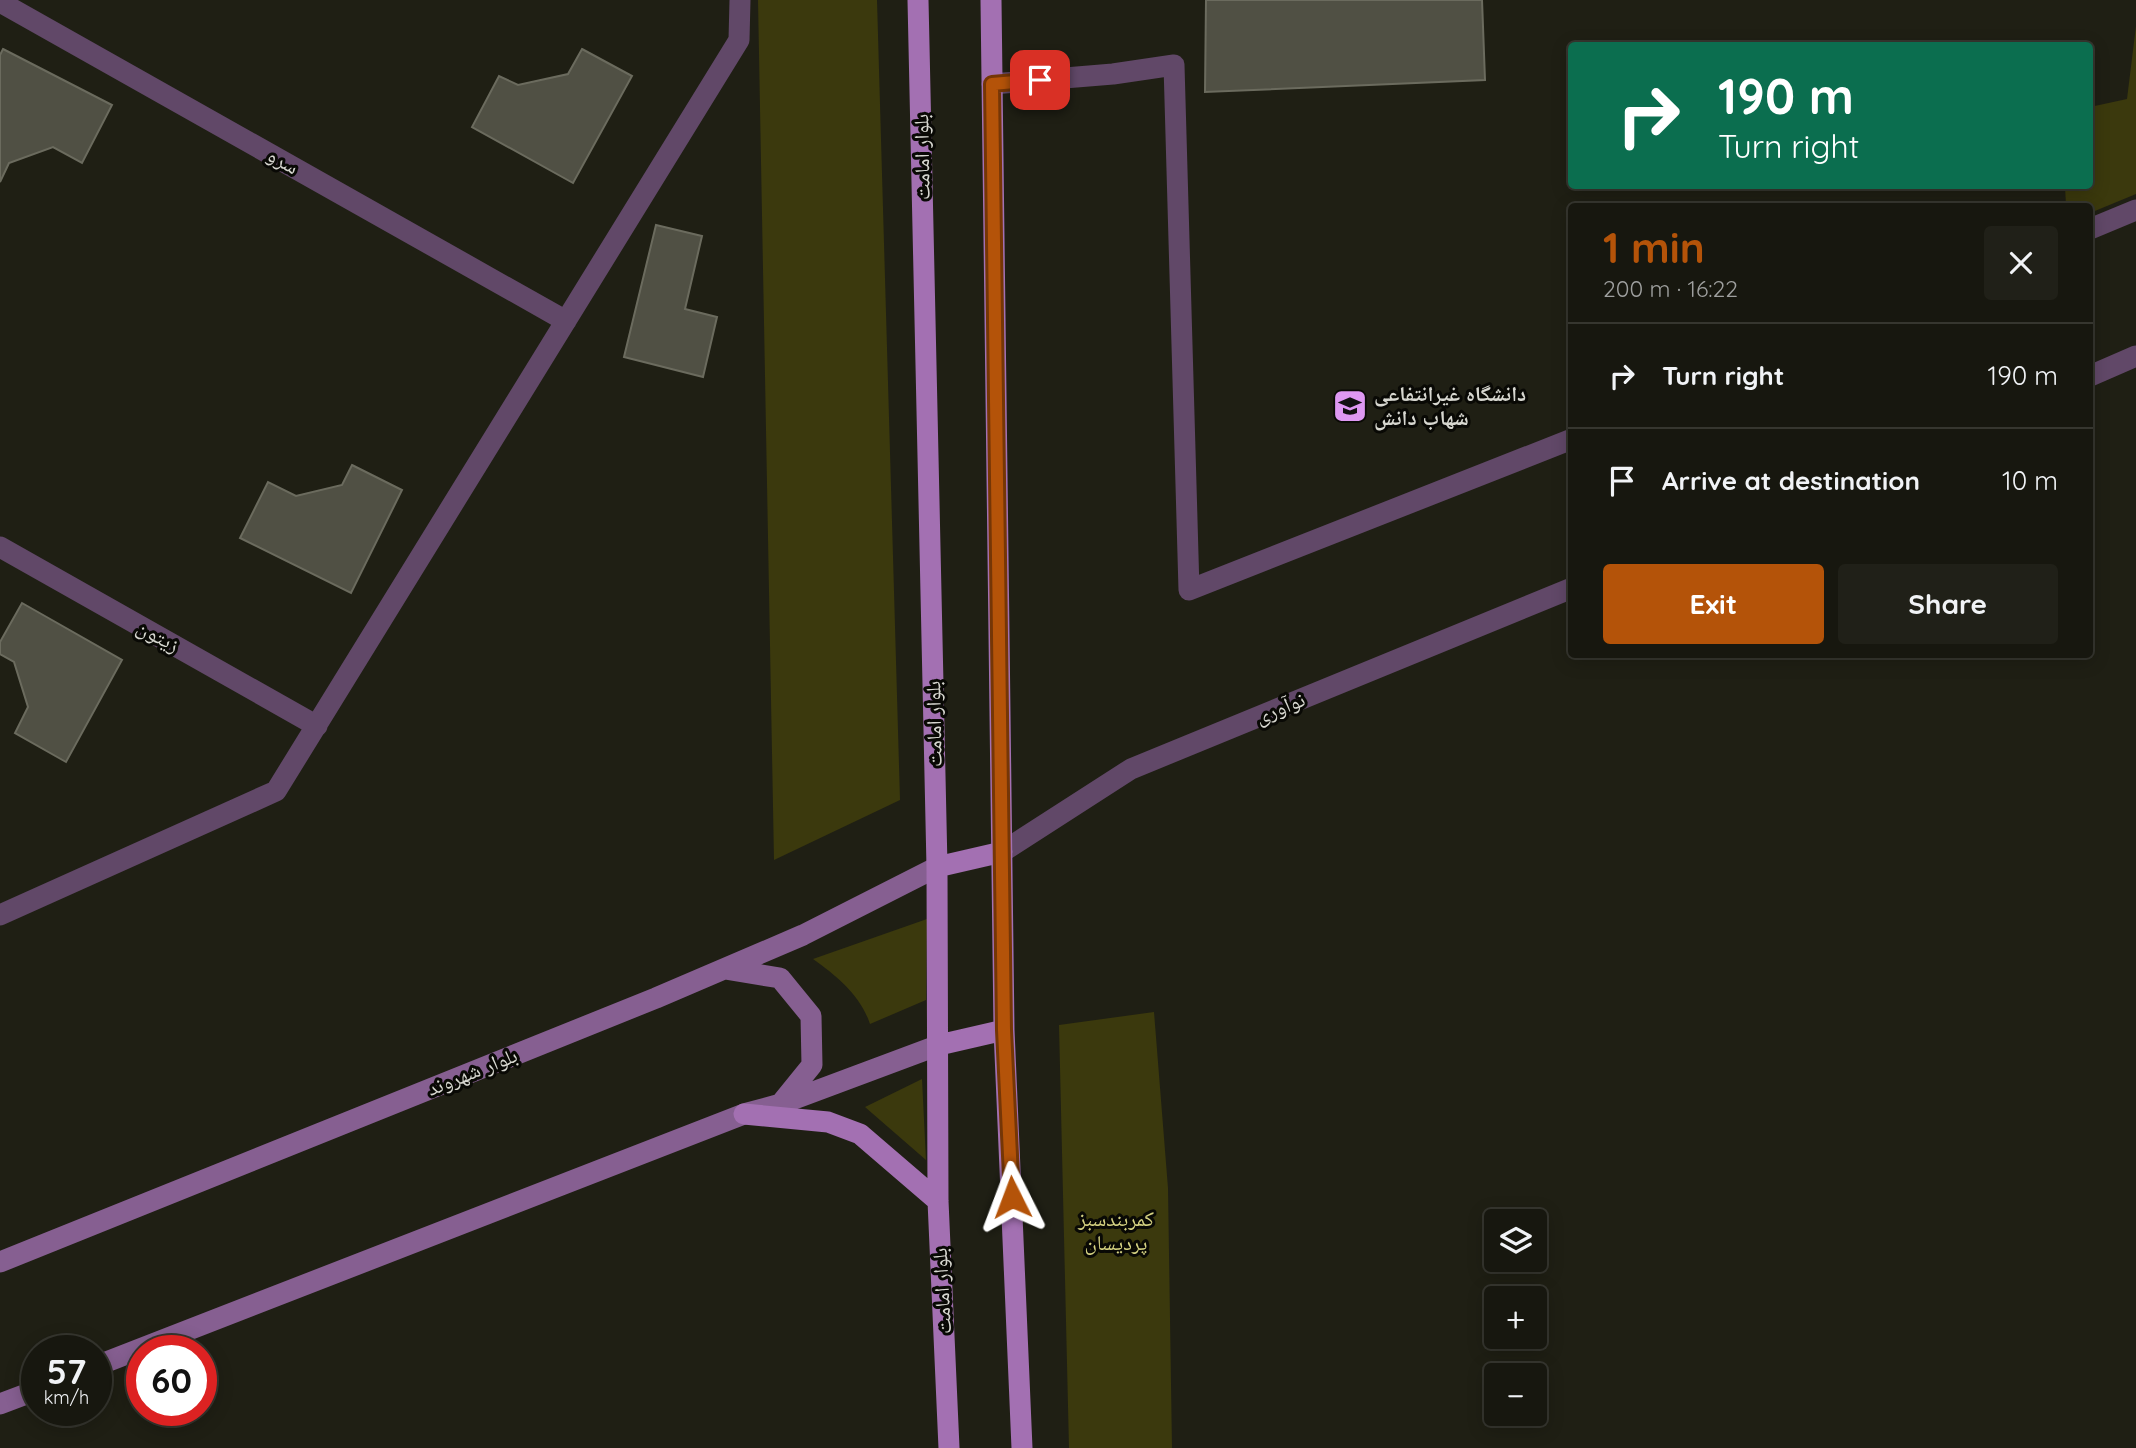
<!DOCTYPE html>
<meta charset="utf-8">
<style>
body{margin:0;font-family:Quicksand,"Noto Naskh Arabic",sans-serif;background:#202018;color:#f1f3f6;height:100vh;display:flex;flex-direction:column;font-size:26px;white-space:nowrap}
*{box-sizing:border-box;margin:0}
p{font-size:23px;color:#9e9f9e}
.icon{flex:none;width:38px;height:38px;fill:none;stroke:currentColor;stroke-width:2;stroke-linecap:round;stroke-linejoin:round}
.map{position:relative;flex:1;overflow:hidden}
.side{position:absolute;left:1568px;top:203px;width:525px;height:455px;display:flex;flex-direction:column;background:#17170f;border-radius:7px;box-shadow:0 4px 18px #0003,0 0 0 2px #36362f}
.side>*{flex:none}
.hud{position:absolute;left:1568px;top:42px;width:525px;height:147px;border-radius:7px;box-shadow:0 4px 18px #0003,0 0 0 2px #36362f;background:#0b6e4f;color:#fff;overflow:hidden}
.fabs{position:absolute;left:1484px;top:1209px;display:grid;gap:14px}
.fabs a{display:grid;place-items:center;width:63px;height:63px;border-radius:7px;background:#17170f;box-shadow:0 4px 18px #0003,0 0 0 2px #36362f;font-size:35px}
.speed{position:absolute;left:21px;top:1335px;display:flex;gap:14px;font-size:35px;font-weight:700;text-align:center}
.speed>*{display:grid;place-content:center;width:91px;height:91px;border-radius:50%;background:#17170f;box-shadow:0 4px 18px #0003,0 0 0 2px #36362f;line-height:1}
.speed small{font-size:18px;font-weight:400}
.speed .limit{border:10px solid #d22;background:#fff;color:#111}
.pin{position:absolute;display:grid;place-items:center;width:60px;height:60px;color:#fff;margin:-30px;border-radius:14px;box-shadow:0 4px 10px #0006}
.me{position:absolute;width:77px;margin:-38px;rotate:357deg;stroke-linejoin:round;filter:drop-shadow(0 0 5px #0008)}
.turn{display:flex;align-items:center;gap:24px;height:147px;padding:0 35px;font-size:32px}
.turn .icon{width:91px;height:91px;stroke-width:2.5}
.turn b{display:block;font-size:49px;line-height:60px}
.round{display:grid;place-items:center;flex:none;width:74px;height:74px;border-radius:7px;background:#202018}
.overview{display:flex;align-items:center;justify-content:space-between;height:119px;padding:0 35px}
h1{font-size:42px;font-weight:700;line-height:52px;color:#b45309}
.cta{display:flex;gap:14px;margin-top:auto;padding:14px 35px}
.cta a{flex:1;height:80px;border-radius:7px;background:#b45309;color:#fff;font-size:28px;font-weight:700;line-height:80px;text-align:center}
.cta a+a{background:#202018;color:#f1f3f6}
ul{padding:0;list-style:none}
li{display:flex;align-items:center;gap:21px;height:105px;padding:0 35px;border-top:2px solid #36362f}
li div{flex:1}
li b{display:block;font-size:26px}
li em{font-style:normal}
.map>svg:first-child{display:block}
</style>
<div class="map">
<svg width="2136" height="1448" viewBox="0 0 2136 1448">
<rect width="100%" height="100%" fill="#1f1f14"/>
<!-- green -->
<path fill="#3b390d" d="M758,0H877L900,800L774,860Z
M2136,26V194L2090,213V206H2066L2065,186H2090V107L2127,99Z
M927,919L926,1000L870,1024C861,996 837,976 813,959Z
M1154,1012L1168,1188L1172,1448H1069L1059,1025Z
M922,1079L926,1160L865,1107Z"/>
<!-- building -->
<path fill="#505044" stroke="#6b6b5e" stroke-width="2" d="M1206,0H1482L1485,80L1205,92Z
M3,49L112,105L82,163L53,147L9,163L0,182V55Z
M582,49L632,76L573,183L472,127L499,76L518,85L568,74Z
M656,225L702,236L685,309L717,317L703,377L624,357Z
M352,465L402,490L351,593L240,538L268,482L296,496L342,485Z
M22,603L122,660L66,762L15,733L28,707L14,662L0,654V642Z"/>
<g fill="none" stroke-linecap="round" stroke-linejoin="round">
<!-- lane -->
<path stroke="#614868" stroke-width="21" d="M992,84L1113,74L1174,65L1189,590L1572,439
M2090,229L2136,210"/>
<!-- street -->
<path stroke="#614868" stroke-width="21" d="M0,2L566,321
M2090,376L2136,356
M0,547L317,726
M1002,852L1131,769L1572,588
M0,915L276,791L739,40L740,0"/>
<!-- secondary -->
<path stroke="#865f91" stroke-width="21" d="M725,969L780,978L811,1016L812,1065L782,1102
M0,1262L656,998L803,935L937,867
M96,1366L744,1114L781,1104L939,1045
M0,1404L37,1390"/>
<!-- primary -->
<path stroke="#a370b2" stroke-width="21" d="M918,0L937,867L938,1201L949,1448
M991,0L1004,1030L1022,1448
M937,867L1002,852
M939,1045L1004,1030
M744,1114L828,1122L860,1134L938,1201"/>
</g>
<g fill="none" stroke-linecap="round" stroke-linejoin="round">
<!-- route casing -->
<g stroke="#753606" stroke-width="18">
<path id="route" d="M1012,1197L1004,1030L992,84L1040,80"/>
</g>
<!-- route -->
<use href="#route" stroke="#b45309" stroke-width="12"/>
</g>
<!-- icons -->
<defs>
<g id="university-square" transform="scale(1.75)"><rect x="-9" y="-9" width="18" height="18" rx="4" fill="#de98f2" stroke="#090905"/><path d="M0-5L7-2L0 1L-7-2ZM-4 1L0 2.5L4 1V4Q0 6-4 4Z" fill="#111"/></g>
</defs>
<g fill-rule="evenodd">
<use href="#university-square" x="1350" y="406"/>
</g>
<g text-anchor="middle" stroke-width="6" stroke-linejoin="round" paint-order="stroke">
<!-- street labels -->
<g font-size="21" fill="#d7d7d0" stroke="#090905">
<text transform="translate(922 157) rotate(-91)" y="7">بلوار امامت</text>
<text transform="translate(283 161) rotate(29)" y="7">سرو</text>
<text transform="translate(158 636) rotate(29)" y="7">زیتون</text>
<text transform="translate(1280 708) rotate(-22)" y="7">نوآوری</text>
<text transform="translate(934 724) rotate(-91)" y="7">بلوار امامت</text>
<text transform="translate(472 1072) rotate(-22)" y="7">بلوار شهروند</text>
<text transform="translate(942 1291) rotate(-93)" y="7">بلوار امامت</text>
</g>
<!-- poi labels -->
<g font-size="21" font-weight="bold" fill="#d7d7d0" stroke="#090905" text-anchor="start">
<text x="1374" y="401">دانشگاه غیرانتفاعی<tspan x="1374" dy="24">شهاب دانش</tspan></text>
</g>
<!-- park labels -->
<g font-size="21" fill="#d6d382" stroke="#090905">
<text x="1116" y="1226">کمربندسبز<tspan x="1116" dy="24">پردیسان</tspan></text>
</g>
</g>
</svg>
<div class="fabs">
<a><svg class="icon" aria-label="layers" viewBox="0 0 24 24"><path d="M12 4l9 5-9 5-9-5zM3 14l9 5 9-5"/></svg></a>
<a>+</a>
<a>−</a>
</div>
<div class="speed"><div>57<small>km/h</small></div><div class="limit">60</div></div>
<div class="pin" style="left:1040px;top:80px;background:#d93025"><svg class="icon" aria-label="arrive" viewBox="0 0 24 24"><path d="M6 21V4h12l-3 4 3 4H6"/></svg></div>
<svg class="me" style="left:1012px;top:1197px" viewBox="-20 -20 40 40"><path d="M0-17L14 15 0 8-14 15z" fill="#b45309" stroke="#fff" stroke-width="4"/></svg>
<div class="hud">
<div class="turn"><svg class="icon" aria-label="right" viewBox="0 0 24 24"><path d="M7 20v-9h11M14 6l5 5-5 5"/></svg><div><b>190 m</b>Turn right</div></div>
</div>
<section class="side">
<div class="overview"><div><h1>1 min</h1><p>200 m · 16:22</p></div><a class="round"><svg class="icon" aria-label="close" viewBox="0 0 24 24"><path d="M6 6l12 12M18 6L6 18"/></svg></a></div>
<ul>
<li><svg class="icon" aria-label="right" viewBox="0 0 24 24"><path d="M7 20v-9h11M14 6l5 5-5 5"/></svg><div><b>Turn right</b></div><em>190 m</em></li>
<li><svg class="icon" aria-label="arrive" viewBox="0 0 24 24"><path d="M6 21V4h12l-3 4 3 4H6"/></svg><div><b>Arrive at destination</b></div><em>10 m</em></li>
</ul>
<div class="cta"><a>Exit</a><a>Share</a></div>
</section>
</div>
